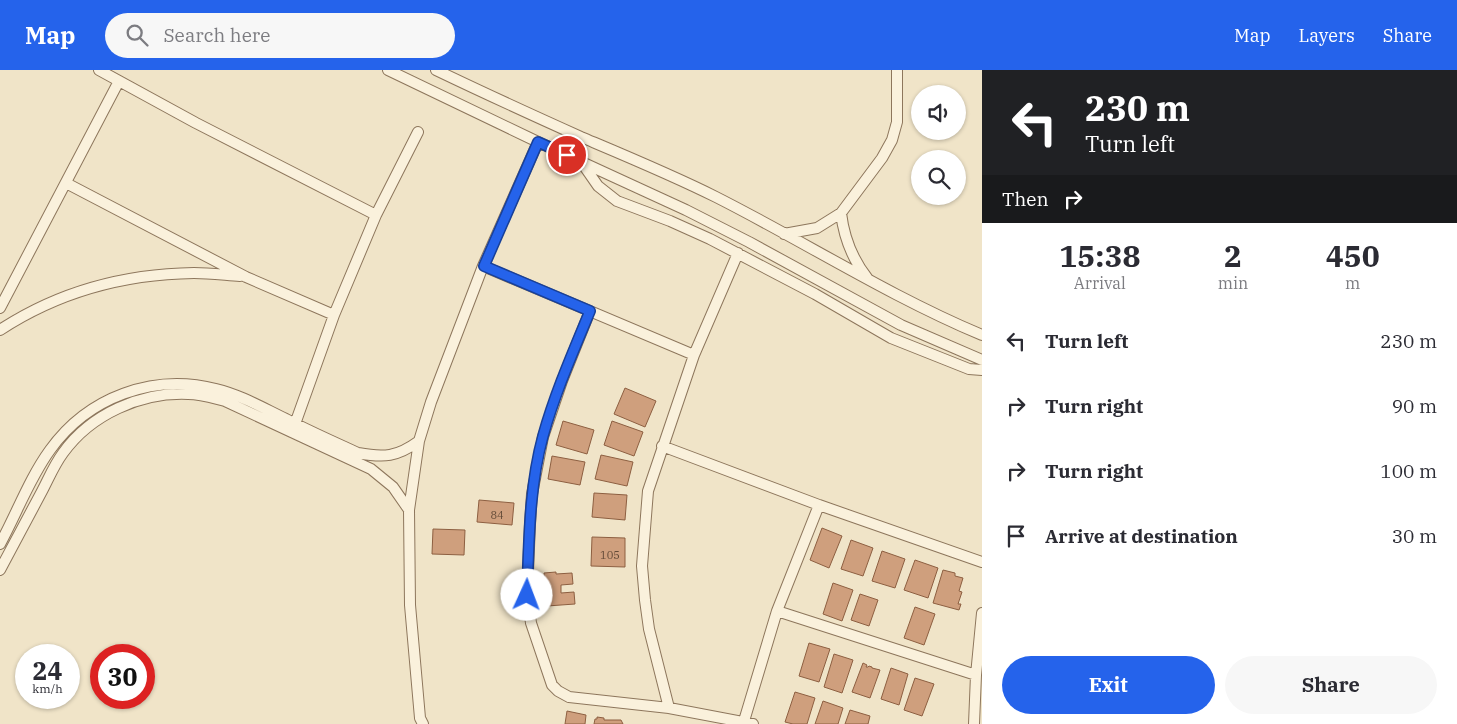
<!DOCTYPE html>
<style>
body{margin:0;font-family:"IBM Plex Serif",serif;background:#f7f7f7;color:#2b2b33;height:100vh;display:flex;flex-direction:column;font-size:19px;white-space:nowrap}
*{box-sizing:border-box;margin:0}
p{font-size:16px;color:#7c7c81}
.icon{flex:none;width:28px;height:28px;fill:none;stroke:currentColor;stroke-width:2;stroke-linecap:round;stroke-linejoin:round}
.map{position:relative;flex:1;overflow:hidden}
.drawer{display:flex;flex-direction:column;background:#fff;width:475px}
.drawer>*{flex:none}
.top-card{background:#202124;color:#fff;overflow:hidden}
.tools{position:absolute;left:911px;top:15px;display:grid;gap:10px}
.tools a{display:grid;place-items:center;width:55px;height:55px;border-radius:50%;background:#fff;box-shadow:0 1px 4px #0004;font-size:25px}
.speed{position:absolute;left:15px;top:574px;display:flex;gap:10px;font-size:25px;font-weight:700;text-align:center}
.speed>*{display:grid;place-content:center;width:65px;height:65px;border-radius:50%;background:#fff;box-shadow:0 1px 4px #0004;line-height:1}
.speed small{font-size:12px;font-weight:400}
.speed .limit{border:8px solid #d22;background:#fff;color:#111}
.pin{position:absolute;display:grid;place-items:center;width:42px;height:42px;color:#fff;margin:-21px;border:2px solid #fff;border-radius:50%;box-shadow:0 1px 5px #0007}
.me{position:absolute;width:55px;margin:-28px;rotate:2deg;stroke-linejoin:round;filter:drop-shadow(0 0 4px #0008)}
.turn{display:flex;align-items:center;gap:18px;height:105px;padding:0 20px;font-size:22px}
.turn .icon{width:65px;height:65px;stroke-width:2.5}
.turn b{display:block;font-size:35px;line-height:42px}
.then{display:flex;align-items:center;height:48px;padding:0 20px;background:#0003;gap:10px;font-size:19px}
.eta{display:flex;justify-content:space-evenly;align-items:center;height:85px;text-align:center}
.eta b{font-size:30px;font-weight:700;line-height:35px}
.cta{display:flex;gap:10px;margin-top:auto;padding:10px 20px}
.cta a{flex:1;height:58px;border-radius:30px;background:#2563eb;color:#fff;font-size:20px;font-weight:700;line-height:58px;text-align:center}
.cta a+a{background:#f7f7f7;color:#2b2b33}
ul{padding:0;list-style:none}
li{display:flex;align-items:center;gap:15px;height:65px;padding:0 20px}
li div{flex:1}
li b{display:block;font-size:19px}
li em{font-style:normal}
header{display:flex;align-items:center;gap:30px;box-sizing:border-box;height:70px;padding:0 25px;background:#2563eb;color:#fff}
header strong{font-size:24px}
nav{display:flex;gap:28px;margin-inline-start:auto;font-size:18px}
.search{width:350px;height:45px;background:#f7f7f7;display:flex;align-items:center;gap:12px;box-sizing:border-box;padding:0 18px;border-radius:28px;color:#7c7c81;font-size:19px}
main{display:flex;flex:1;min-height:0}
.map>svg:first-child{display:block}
</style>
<header>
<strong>Map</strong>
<div class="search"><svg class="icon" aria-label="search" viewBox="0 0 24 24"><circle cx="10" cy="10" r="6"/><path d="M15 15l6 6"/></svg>Search here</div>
<nav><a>Map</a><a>Layers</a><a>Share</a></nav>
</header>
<main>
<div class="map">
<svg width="982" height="654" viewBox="0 0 982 654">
<rect width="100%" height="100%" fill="#f0e4c8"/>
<!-- building -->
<path fill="#cf9f7d" stroke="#8d5f41" d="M625,318L656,331L645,357L614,344Z
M563,351L594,360L587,384L556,375Z
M612,351L643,362L634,386L604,375Z
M601,385L633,392L627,416L595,409Z
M552,386L585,392L580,415L548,409Z
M594,423L627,425L625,450L592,447Z
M479,430L514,433L512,455L477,452Z
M822,458L842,466L829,498L810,490Z
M433,459L465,460L464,485L432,484Z
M592,467L625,468V497L591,496Z
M851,470L873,478L863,506L841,499Z
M882,481L905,489L895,518L872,511Z
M915,490L938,498L928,528L904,520Z
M943,500L955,503V506L963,508L959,521L962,522L958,534H961L959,540L933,533Z
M556,502V504L572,503L573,514L561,515V523L574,522L575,534L547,536L544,503Z
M833,513L853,520L842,551L823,544Z
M860,524L878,530L869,556L851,550Z
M915,537L935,544L924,575L904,568Z
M809,573L830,579L819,612L799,606Z
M834,584L853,590L842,623L824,617Z
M863,593L867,595L866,597H868L869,596L872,597V598L880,600L870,628L852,622Z
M891,598L908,604L899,635L881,629Z
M915,608L934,614L922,646L904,640Z
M795,622L815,628L807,654H793L785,652Z
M823,631L843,638L838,654H815Z
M850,640L870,646L868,654H845Z
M567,641L586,645L585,654H565Z
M597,647L604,648V650H621L623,654H594L595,649H597Z"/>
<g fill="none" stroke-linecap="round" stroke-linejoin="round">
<!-- minor casing -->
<g stroke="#8d765c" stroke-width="12">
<path id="minor" d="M99,0L196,53L376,145
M388,0L538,72L686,140L749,172L901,255L982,290
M436,0C484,23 532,45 581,67C626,86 672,105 716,127C805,172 889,226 982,265
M582,93L598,116L617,131L670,151L710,169L815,224L891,268L969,299L982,300
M66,113L246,207L334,245
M841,143C844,168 852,189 868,209
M784,164L817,158L841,143L882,88L892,70L897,52V0
M483,196L694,285
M0,238L119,11
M590,241L562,311L543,367L532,424L530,454L527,525L531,553L552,615L558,621L569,627L669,638L753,654
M0,260C58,222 125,204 194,203C209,203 225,205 240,206
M295,354L334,245L376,145L418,62
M662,376L819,435L982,492
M0,474C17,443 29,409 50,380C88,327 153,303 216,319C241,325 263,338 286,349C309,361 334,372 358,383C384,388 397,387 419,371
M0,500C14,474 27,449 41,423C48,410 54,395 63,383C91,344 141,322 188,324C201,324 213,328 225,331L371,399L393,417L409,440
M777,541L976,605
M669,638L649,559L645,530L642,496L648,421L694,285L738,183
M744,651L777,541L819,435
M423,654L420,648L410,535L409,440L419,371L431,332L483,196L538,72
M974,654L976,605L982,543"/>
</g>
<!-- minor -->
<use href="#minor" stroke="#faf1dc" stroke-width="10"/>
</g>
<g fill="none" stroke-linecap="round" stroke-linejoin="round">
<!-- route casing -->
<g stroke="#184099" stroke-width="12">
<path id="route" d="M527,525C529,472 529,417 543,366C555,323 573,282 590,241L484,196L538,72L567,85"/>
</g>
<!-- route -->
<use href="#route" stroke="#2563eb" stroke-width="9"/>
</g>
<g text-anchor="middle" stroke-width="4" stroke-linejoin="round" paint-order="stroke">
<!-- number labels -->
<g font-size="11" fill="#624a37">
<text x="497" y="449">84</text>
<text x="610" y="489">105</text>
</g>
</g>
</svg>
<div class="tools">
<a><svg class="icon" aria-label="sound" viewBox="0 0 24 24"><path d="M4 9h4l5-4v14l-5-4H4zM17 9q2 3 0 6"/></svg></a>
<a><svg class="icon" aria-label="search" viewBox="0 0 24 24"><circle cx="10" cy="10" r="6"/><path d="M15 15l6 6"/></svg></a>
</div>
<div class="speed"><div>24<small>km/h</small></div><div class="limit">30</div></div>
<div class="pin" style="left:567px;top:85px;background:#d93025"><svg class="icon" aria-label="arrive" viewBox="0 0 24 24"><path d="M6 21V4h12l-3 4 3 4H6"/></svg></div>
<svg class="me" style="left:527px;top:525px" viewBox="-20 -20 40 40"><circle r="19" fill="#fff"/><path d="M0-13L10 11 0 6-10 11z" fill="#2563eb"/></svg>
</div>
<section class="drawer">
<div class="top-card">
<div class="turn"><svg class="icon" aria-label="left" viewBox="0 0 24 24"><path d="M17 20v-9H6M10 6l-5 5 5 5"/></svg><div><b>230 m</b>Turn left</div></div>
<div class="then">Then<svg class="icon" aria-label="right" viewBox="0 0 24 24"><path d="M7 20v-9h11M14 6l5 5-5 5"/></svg></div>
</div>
<div class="eta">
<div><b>15:38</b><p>Arrival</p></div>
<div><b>2</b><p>min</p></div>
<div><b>450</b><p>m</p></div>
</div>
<ul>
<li><svg class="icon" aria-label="left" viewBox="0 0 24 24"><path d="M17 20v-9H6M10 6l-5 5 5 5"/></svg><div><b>Turn left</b></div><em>230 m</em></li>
<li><svg class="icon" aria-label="right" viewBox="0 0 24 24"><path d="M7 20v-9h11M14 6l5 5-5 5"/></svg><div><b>Turn right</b></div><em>90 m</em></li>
<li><svg class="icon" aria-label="right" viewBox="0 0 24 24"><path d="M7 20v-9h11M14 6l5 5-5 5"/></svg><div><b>Turn right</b></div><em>100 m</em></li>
<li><svg class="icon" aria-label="arrive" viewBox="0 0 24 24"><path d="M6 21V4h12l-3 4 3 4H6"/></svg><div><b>Arrive at destination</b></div><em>30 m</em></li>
</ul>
<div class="cta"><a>Exit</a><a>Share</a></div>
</section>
</main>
